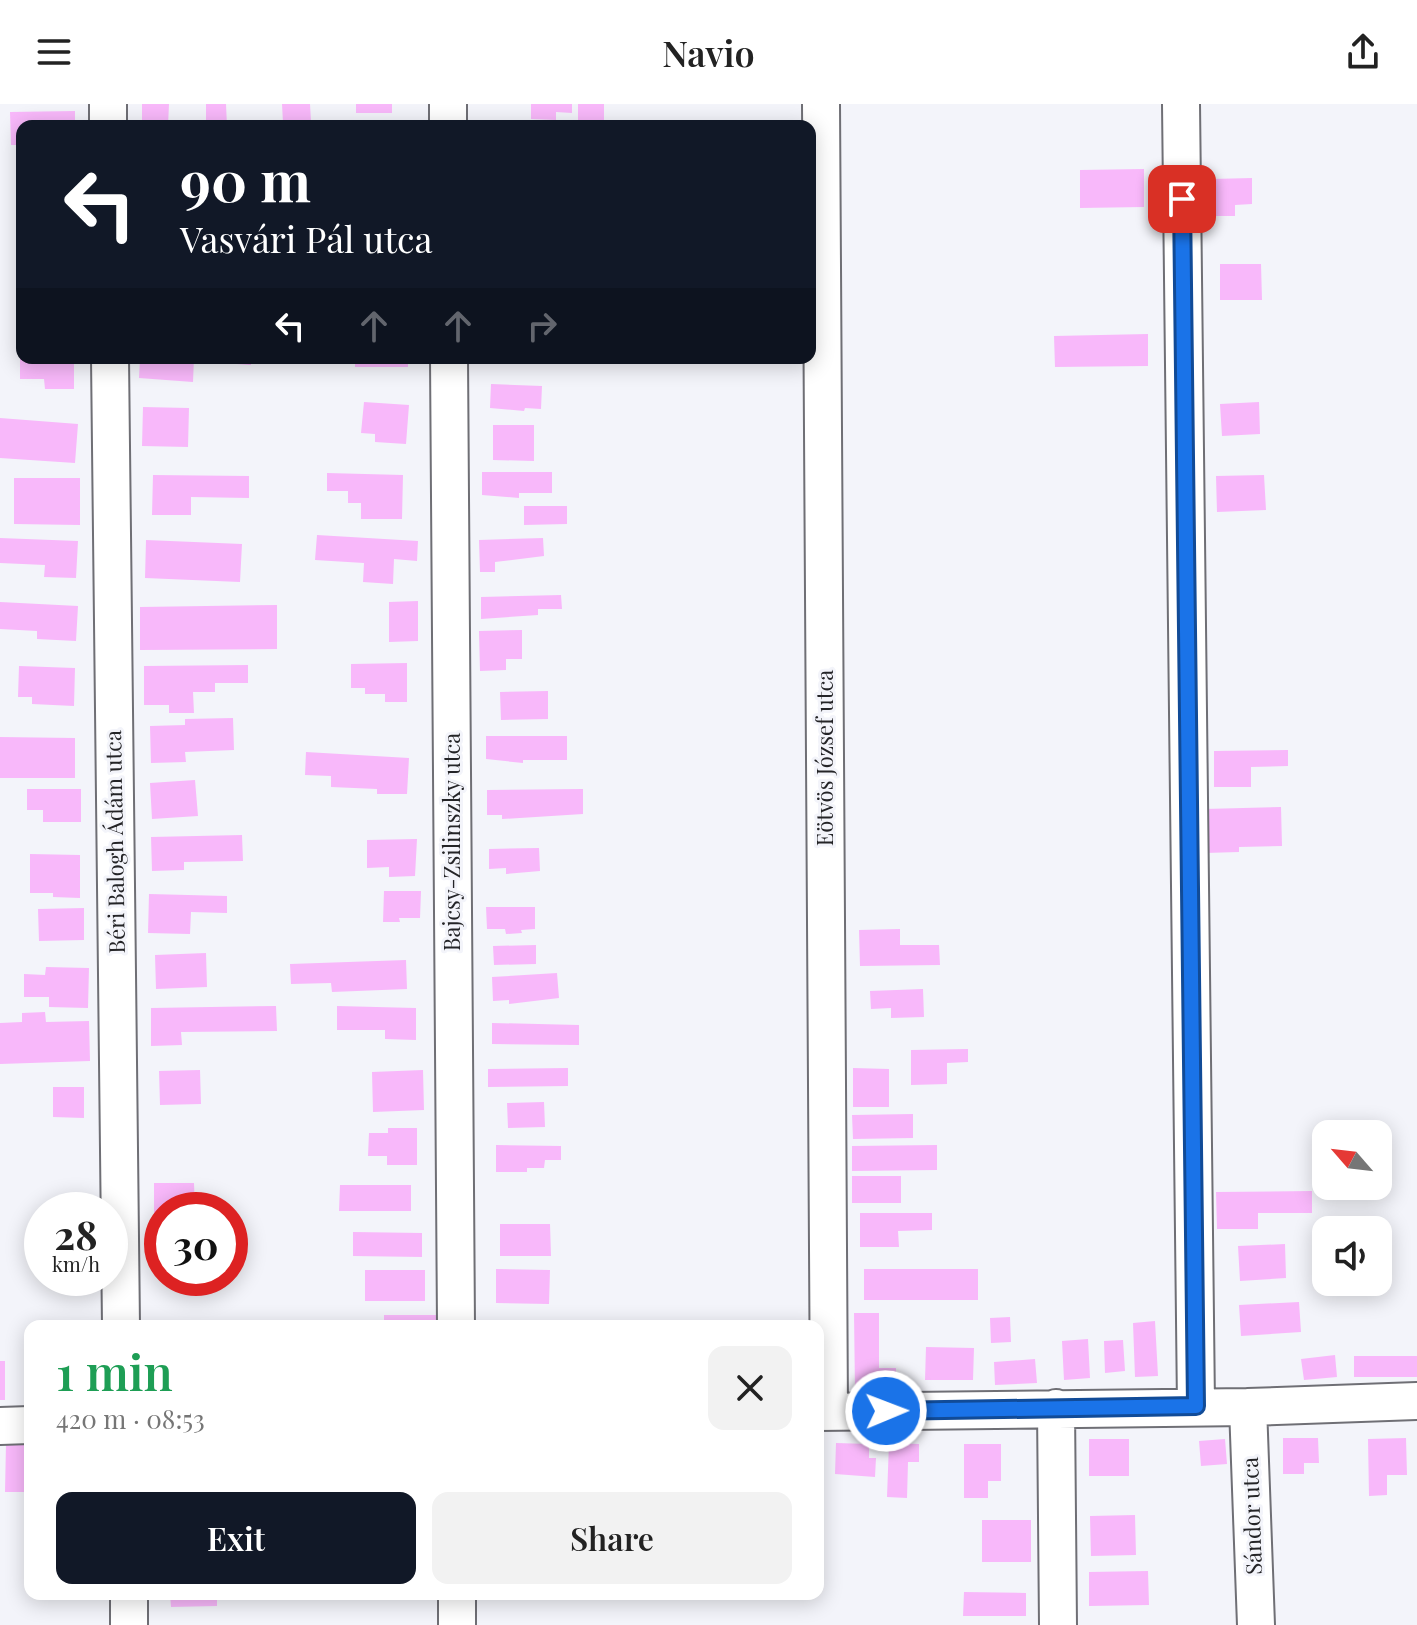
<!DOCTYPE html>
<meta charset="utf-8">
<style>
body{margin:0;font-family:"Playfair Display",serif;background:#f2f2f2;color:#222;height:100vh;display:flex;flex-direction:column;font-size:30px;white-space:nowrap}
*{box-sizing:border-box;margin:0}
p{font-size:26px;color:#767676}
.icon{flex:none;width:44px;height:44px;fill:none;stroke:currentColor;stroke-width:2;stroke-linecap:round;stroke-linejoin:round}
.map{position:relative;flex:1;overflow:hidden}
.panel{position:absolute;left:24px;top:1216px;width:800px;height:280px;display:flex;flex-direction:column;background:#fff;border-radius:16px;box-shadow:0 4px 20px #0003}
.panel>*{flex:none}
.banner{position:absolute;left:16px;top:16px;width:800px;height:244px;border-radius:16px;box-shadow:0 4px 20px #0003;background:#111827;color:#fff;overflow:hidden}
.needle{width:52px;rotate:298deg}
.fabs{position:absolute;left:1312px;top:1016px;display:grid;gap:16px}
.fabs a{display:grid;place-items:center;width:80px;height:80px;border-radius:16px;background:#fff;box-shadow:0 4px 20px #0003;font-size:40px}
.speed{position:absolute;left:24px;top:1088px;display:flex;gap:16px;font-size:40px;font-weight:700;text-align:center}
.speed>*{display:grid;place-content:center;width:104px;height:104px;border-radius:50%;background:#fff;box-shadow:0 4px 20px #0003;line-height:1}
.speed small{font-size:20px;font-weight:400}
.speed .limit{border:12px solid #d22;background:#fff;color:#111}
.pin{position:absolute;display:grid;place-items:center;width:68px;height:68px;color:#fff;margin:-34px;border-radius:16px;box-shadow:0 4px 12px #0006}
.me{position:absolute;width:88px;margin:-44px;rotate:89deg;stroke-linejoin:round;filter:drop-shadow(0 0 6px #0008)}
.turn{display:flex;align-items:center;gap:28px;height:168px;padding:0 32px;font-size:36px}
.turn .icon{width:104px;height:104px;stroke-width:2.5}
.turn b{display:block;font-size:56px;line-height:68px}
.lanes{display:flex;align-items:center;height:76px;padding:0 32px;background:#0003;justify-content:center;gap:40px;direction:ltr}
.lanes .off{opacity:.35}
.round{display:grid;place-items:center;flex:none;width:84px;height:84px;border-radius:16px;background:#f2f2f2}
.summary{display:flex;align-items:center;justify-content:space-between;height:136px;padding:0 32px}
h1{font-size:48px;font-weight:600;line-height:60px;color:#1e9e55}
.cta{display:flex;gap:16px;margin-top:auto;padding:16px 32px}
.cta a{flex:1;height:92px;border-radius:16px;background:#111827;color:#fff;font-size:32px;font-weight:600;line-height:92px;text-align:center}
.cta a+a{background:#f2f2f2;color:#222}
header{display:flex;justify-content:space-between;align-items:center;height:104px;padding:0 32px;background:#fff;font-size:36px;font-weight:600}
.map>svg:first-child{display:block}
</style>
<header><svg class="icon" aria-label="menu" viewBox="0 0 24 24"><path d="M4 6h16M4 12h16M4 18h16"/></svg>Navio<svg class="icon" aria-label="share" viewBox="0 0 24 24"><path d="M12 15V3M7 8l5-5 5 5M5 13v7h14v-7"/></svg></header>
<div class="map">
<svg width="1417" height="1521" viewBox="0 0 1417 1521">
<rect width="100%" height="100%" fill="#f3f4fa"/>
<!-- building -->
<path fill="#f8b8fa" d="M142,0H169L168,22H142Z
M206,0H226L227,22H206Z
M282,0H310L311,18L283,19Z
M356,0H392V9H356Z
M531,0H572V9L556,8V16L531,15Z
M578,0H604V17H578Z
M75,7V22H22V41H11L10,8Z
M1144,65V103L1080,104V66Z
M1252,74V100L1235,101V112H1212V75Z
M1220,160H1261L1262,196H1220Z
M1148,230V262L1055,263L1054,232Z
M20,254H74V285H45L44,275H20Z
M140,254H194L193,278L139,274Z
M207,254H251V261L207,258Z
M355,254H408V263H355Z
M487,254H558V259L487,260Z
M491,280L542,282L541,305L525,304L524,307L490,304Z
M364,298L409,301L406,340L375,338V330L361,329Z
M1259,298L1260,330L1222,332L1220,300Z
M143,303L189,304L188,343L142,342Z
M0,314L78,320L75,359L0,354Z
M493,321H534V357L493,356Z
M482,368H552V389H519V394L482,391Z
M327,369L403,371L402,415H361V399H348V387H327Z
M153,371L249,372V394L191,393V411H152Z
M1264,371L1266,406L1217,408L1216,372Z
M14,374H80V421L14,420Z
M524,402H567V420L524,421Z
M317,431L418,437L417,457L394,455L393,480L363,478L364,459L315,456Z
M0,434L78,437L76,474L44,473L45,461L0,459Z
M543,434L544,452L495,458V468H480L479,436Z
M146,436L242,440L240,478L145,474Z
M561,491L562,505H538V511L481,515V493Z
M418,497V537L389,538V498Z
M0,498L78,502L76,537L37,535V527L0,525Z
M277,501V545L140,546V503Z
M522,526V555H506V566L480,567L479,527Z
M407,559V598H385V590H365V584H351V560Z
M248,561V579H215V588H193L194,609H169V601H144V562Z
M19,562L75,564L74,602L32,600V593H18Z
M548,587V615L501,616L500,588Z
M233,614L234,646L185,648L186,658L151,659L150,622L185,621V615Z
M486,632H567V656H523V659L486,655Z
M0,633L75,634V674H0Z
M1288,646V662L1251,663V683H1214V647Z
M306,648L409,654L407,690H377V685L331,683V672L305,671Z
M195,676L198,712L152,715L150,679Z
M27,685H81V718H43V706H27Z
M583,685V710L502,715V711H487V686Z
M1281,703L1282,742L1239,743V748L1205,749L1204,705Z
M242,731L243,757L184,758V766L152,767L151,733Z
M417,735L415,772L389,773V763L367,764V736Z
M539,744L540,767L506,770V764L489,765V745Z
M30,750L80,751V794L53,793V789H30Z
M384,787H421L420,814H399L400,818H383Z
M149,790L227,792V809L191,808L190,830L148,829Z
M486,803H535V825L521,826L522,829L506,830L505,825H487Z
M84,804V836L39,837L38,805Z
M900,825V841H939L940,861L860,862L859,826Z
M536,841V860L494,861L493,842Z
M206,849L207,883L156,885L155,851Z
M406,856L407,885L332,888L331,879L291,880L290,860Z
M46,863L89,864L88,904L49,903V893H24V870L45,871Z
M557,869L559,894L509,900V896L493,897L492,873Z
M923,885L924,913L891,914V904L871,905L870,887Z
M276,902L277,927L181,928L182,941L151,942V904Z
M337,902L416,904V936L385,935V926H337Z
M45,908L46,918L89,917L90,957L0,960V919L22,918V909Z
M492,919L579,921V941L492,940Z
M968,945V958L947,959V980L911,981V946Z
M568,964V982L488,983V965Z
M853,964L889,965V1003H853Z
M200,966L201,1000L160,1001L159,967Z
M423,966L424,1006L373,1008L372,968Z
M53,983H84V1014L53,1013Z
M544,998L545,1023L508,1024L507,999Z
M913,1010V1034L853,1035L852,1011Z
M388,1024H417V1061H387V1052H368L369,1029H388Z
M496,1041L561,1042V1056H545L544,1064H527V1068H496Z
M937,1041V1066L852,1067V1042Z
M852,1072H901V1099H852Z
M154,1079H194L195,1106H162V1115H154Z
M340,1081H411V1107H339Z
M1312,1087V1109H1258V1125H1217L1216,1088Z
M860,1109H932V1126L898,1127L899,1143H860Z
M500,1120H550L551,1152H500Z
M353,1128L422,1129V1153L353,1152Z
M1285,1140L1286,1174L1240,1177L1238,1142Z
M496,1165L550,1166L549,1200L496,1199Z
M864,1165H978V1196H864Z
M365,1166H425V1197H365Z
M1299,1198L1301,1228L1241,1232L1239,1201Z
M854,1209H879V1264H896V1286L855,1287Z
M384,1211H436V1222H384Z
M1010,1213L1011,1238L991,1239L990,1214Z
M1155,1217L1158,1272L1135,1273L1133,1219Z
M1088,1235L1090,1274L1064,1276L1062,1237Z
M1123,1236L1125,1267L1105,1269L1104,1237Z
M926,1243L974,1244L973,1276H925Z
M1335,1251L1337,1273L1304,1276L1301,1255Z
M1354,1252H1417V1273H1354Z
M1035,1255L1037,1279L995,1281L994,1258Z
M0,1257H5V1296H0Z
M1283,1334H1318L1319,1359H1304V1370H1283Z
M1406,1334L1407,1371H1387V1391L1369,1392L1368,1335Z
M1089,1335H1129V1372H1089Z
M1225,1335L1227,1360L1201,1362L1199,1337Z
M836,1339L869,1340V1354H876L875,1373L835,1370Z
M889,1339L919,1340V1358H908L907,1394L887,1393Z
M6,1340H30V1388H5Z
M964,1340H1001V1377H988V1394H964Z
M1135,1411L1136,1451L1091,1452L1090,1412Z
M982,1416H1031V1458H982Z
M1148,1467L1149,1501L1089,1502V1468Z
M964,1488L1026,1489V1512H963Z
M170,1490H217V1502L171,1503Z"/>
<g fill="none" stroke-linecap="round" stroke-linejoin="round">
<!-- minor casing -->
<g stroke="#6f6f75" stroke-width="40">
<path id="minor" d="M108,0V22
M448,0V22
M821,0L829,1307
M1181,0L1196,1302
M110,254L121,1222
M449,254L456,1222
M1248,1303L1256,1521
M1056,1304L1058,1521
M818,1308L1248,1303L1417,1297
M0,1322L30,1321
M129,1490V1521
M457,1490V1521"/>
</g>
<!-- minor -->
<use href="#minor" stroke="#fff" stroke-width="36"/>
</g>
<g fill="none" stroke-linecap="round" stroke-linejoin="round">
<!-- route casing -->
<g stroke="#114b97" stroke-width="20">
<path id="route" d="M886,1307L1196,1302L1182,95"/>
</g>
<!-- route -->
<use href="#route" stroke="#1a73e8" stroke-width="14"/>
</g>
<g text-anchor="middle" stroke-width="6" stroke-linejoin="round" paint-order="stroke">
<!-- street labels -->
<g font-size="22" fill="#242427" stroke="#f3f4fa">
<text transform="translate(825 654) rotate(-90)" y="8">Eötvös József utca</text>
<text transform="translate(115 738) rotate(-91)" y="8">Béri Balogh Ádám utca</text>
<text transform="translate(452 738) rotate(-90)" y="8">Bajcsy-Zsilinszky utca</text>
<text transform="translate(1252 1412) rotate(-92)" y="8">Sándor utca</text>
</g>
</g>
</svg>
<div class="fabs">
<a><svg class="needle" viewBox="-14 -14 28 28"><path d="M0-13l5 13h-10z" fill="#e53935"/><path d="M0 13l5-13h-10z" fill="#767676"/></svg></a>
<a><svg class="icon" aria-label="sound" viewBox="0 0 24 24"><path d="M4 9h4l5-4v14l-5-4H4zM17 9q2 3 0 6"/></svg></a>
</div>
<div class="speed"><div>28<small>km/h</small></div><div class="limit">30</div></div>
<div class="pin" style="left:1182px;top:95px;background:#d93025"><svg class="icon" aria-label="arrive" viewBox="0 0 24 24"><path d="M6 21V4h12l-3 4 3 4H6"/></svg></div>
<svg class="me" style="left:886px;top:1307px" viewBox="-20 -20 40 40"><circle r="17" fill="#1a73e8" stroke="#fff" stroke-width="3"/><path d="M0-11L8 9 0 5-8 9z" fill="#fff"/></svg>
<div class="banner">
<div class="turn"><svg class="icon" aria-label="left" viewBox="0 0 24 24"><path d="M17 20v-9H6M10 6l-5 5 5 5"/></svg><div><b>90 m</b>Vasvári Pál utca</div></div>
<div class="lanes"><svg class="icon" aria-label="left" viewBox="0 0 24 24"><path d="M17 20v-9H6M10 6l-5 5 5 5"/></svg><svg class="icon off" aria-label="ahead" viewBox="0 0 24 24"><path d="M12 20V5M6 11l6-6 6 6"/></svg><svg class="icon off" aria-label="ahead" viewBox="0 0 24 24"><path d="M12 20V5M6 11l6-6 6 6"/></svg><svg class="icon off" aria-label="right" viewBox="0 0 24 24"><path d="M7 20v-9h11M14 6l5 5-5 5"/></svg></div>
</div>
<section class="panel">
<div class="summary"><div><h1>1 min</h1><p>420 m · 08:53</p></div><a class="round"><svg class="icon" aria-label="close" viewBox="0 0 24 24"><path d="M6 6l12 12M18 6L6 18"/></svg></a></div>
<div class="cta"><a>Exit</a><a>Share</a></div>
</section>
</div>
